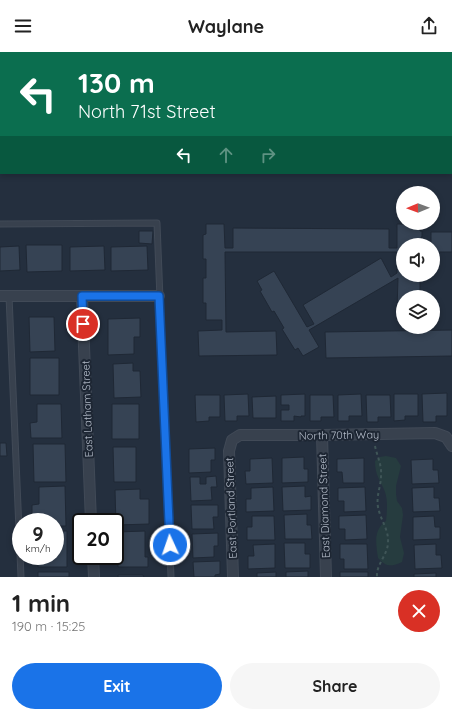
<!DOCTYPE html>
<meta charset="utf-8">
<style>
body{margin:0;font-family:Quicksand,sans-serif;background:#f6f6f6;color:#222;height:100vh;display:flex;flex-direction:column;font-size:15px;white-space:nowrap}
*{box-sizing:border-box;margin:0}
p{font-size:13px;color:#767676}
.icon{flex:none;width:22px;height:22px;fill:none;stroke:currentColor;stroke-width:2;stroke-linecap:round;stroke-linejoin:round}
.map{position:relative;height:525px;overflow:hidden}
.panel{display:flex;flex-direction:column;background:#fff;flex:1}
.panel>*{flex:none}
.guide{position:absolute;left:0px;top:0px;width:452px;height:122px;box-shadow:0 2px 6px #0003;background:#0b6e4f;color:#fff;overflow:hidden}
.needle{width:26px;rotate:269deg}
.buttons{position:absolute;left:396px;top:134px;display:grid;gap:8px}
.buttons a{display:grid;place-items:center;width:44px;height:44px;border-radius:50%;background:#fff;box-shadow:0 2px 6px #0003;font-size:20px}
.speed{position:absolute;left:12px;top:461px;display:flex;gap:8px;font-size:20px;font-weight:700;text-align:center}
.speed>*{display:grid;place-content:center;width:52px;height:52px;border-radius:50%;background:#fff;box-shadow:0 2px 6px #0003;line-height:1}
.speed small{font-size:10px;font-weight:400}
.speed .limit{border:2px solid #111;border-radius:6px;background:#fff;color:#111}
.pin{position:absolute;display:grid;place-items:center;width:34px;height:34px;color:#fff;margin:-17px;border:2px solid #fff;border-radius:50%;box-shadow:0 1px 4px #0007}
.me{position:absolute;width:44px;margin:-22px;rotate:357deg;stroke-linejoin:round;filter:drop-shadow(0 0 3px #0008)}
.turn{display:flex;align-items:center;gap:14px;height:84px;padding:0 12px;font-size:18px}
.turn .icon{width:52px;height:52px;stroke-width:2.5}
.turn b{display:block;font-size:28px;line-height:34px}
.lanes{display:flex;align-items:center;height:38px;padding:0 12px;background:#0003;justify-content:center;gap:20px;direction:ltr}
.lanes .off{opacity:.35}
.round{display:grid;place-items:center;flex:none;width:42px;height:42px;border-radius:21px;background:#f6f6f6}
.head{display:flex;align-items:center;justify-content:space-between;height:68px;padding:0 12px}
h1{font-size:24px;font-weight:700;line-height:30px}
.action{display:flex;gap:8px;margin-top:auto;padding:8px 12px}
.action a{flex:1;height:46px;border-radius:24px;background:#1a73e8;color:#fff;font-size:16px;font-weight:700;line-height:46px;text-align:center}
.action a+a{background:#f6f6f6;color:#222}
header{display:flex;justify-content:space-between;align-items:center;height:52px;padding:0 12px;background:#fff;font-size:18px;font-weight:700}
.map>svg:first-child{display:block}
</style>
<header><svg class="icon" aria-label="menu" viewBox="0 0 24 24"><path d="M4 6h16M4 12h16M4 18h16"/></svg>Waylane<svg class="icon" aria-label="share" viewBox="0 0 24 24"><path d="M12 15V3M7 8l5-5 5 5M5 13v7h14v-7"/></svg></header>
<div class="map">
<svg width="452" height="525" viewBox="0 0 452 525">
<rect width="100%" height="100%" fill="#242f3e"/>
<!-- green -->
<path fill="#263c3f" d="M386,404L396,406L401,414L396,434V442L397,449L402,456L403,463L400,485L404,501L402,510C391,515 386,515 378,506C376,492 373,478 386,469C387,460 388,449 385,440C380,427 375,424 375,409L380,405Z"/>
<!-- building -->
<path fill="#364354" stroke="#1f2835" d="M206,172H224L225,196H233V176L389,177V196H397V172H420V179H422V185H421L423,193H403V223H421H420V241H422V245H403V258H397L398,226L309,278L319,295L303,304L298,296L295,298L282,277L284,276L274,259L272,260L260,239L262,238L257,229L274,219L307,275L314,272L303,253L381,206L391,225L397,221V200H225L226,280L276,279L277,303L199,304L198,279L222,278V268H206V251H203V226H206V207H203V183L206,182Z
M139,179H153L152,192L139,191Z
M431,180H452V200H433V193H431Z
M26,193H62V219L27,220Z
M19,194L20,218L0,219V195Z
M104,194L105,218L70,219V195Z
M147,194L148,218L111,219V195Z
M29,265H54L55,299L30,300Z
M140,266V285H134V302L108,303V267Z
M452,278V304L326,306L325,280Z
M30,306H59V343H30Z
M133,311V319H140L141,345L114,346L113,312Z
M447,341V364H436V370H423L422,342Z
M248,342L249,364H237V369H225L224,343Z
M305,342V364H301V365L294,364V369H281V358H289V353H281V343Z
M361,342L362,364H349V369H338V343Z
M394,342H418V364H405V368L394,369Z
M195,343H220V365H209V369L196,370Z
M310,343H333L334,365H321V369H310Z
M366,343H390L391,365H378V370H367Z
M276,344V366H253L252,345Z
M37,352H61L62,386H31L30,371L37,370Z
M112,352H139V387H112Z
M0,391H6L7,404H0Z
M33,392H65L66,430H34Z
M113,395H136V430H114Z
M215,396V408H211V420L189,421V397Z
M304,405V417H308V430L282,431V406Z
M272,406L273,431L246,432L245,419H250V407Z
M364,406V431H343L342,420H337V407Z
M433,407V418H438L439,431L412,432L411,408Z
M216,424L217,435H211L212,448L191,449L190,425H200V432H206V425Z
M65,434L66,474H55V470H32V453L39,452V435Z
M305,434V445L311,444V458L283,459L282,435Z
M273,435L274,459L246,460V447H251V436Z
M365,435L366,459L344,460V449H338V436Z
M434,435V446H439L440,459L413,460L412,436Z
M140,437V447H149V472L116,473L115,438Z
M191,453H218V465H213L214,477H192Z
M307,462V473H311L312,487H285L284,463Z
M366,463L367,487L345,488V477H339V464Z
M252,464H274L275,488H247V475H252Z
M434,464L435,475H440V487L413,488V465Z
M55,479H67V515H38V504H55Z
M145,479V505H148V515H118L117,480Z
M218,481V494H214V505L193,506L192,482Z
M284,491H305V502H310V516H285Z
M275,492V516L248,517V504H254L253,493Z
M340,492H367L368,517H344V507H340Z
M436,492V503H441L442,516L415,517L414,493Z
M220,509V522L215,523V525H194L193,510Z
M308,519V525H286V520Z
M38,520H69V525H38Z
M276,520V525H257V521Z
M340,520H368V525H340Z
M436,521V525H414V522Z
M118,523H143L144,525H118Z"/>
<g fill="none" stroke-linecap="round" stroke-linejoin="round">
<!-- lane casing -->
<g stroke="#414a57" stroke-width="7">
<path id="lane" d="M0,172L157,171L171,525
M9,244L21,525"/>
</g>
<!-- street casing -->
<g stroke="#414a57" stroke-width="12">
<path id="street" d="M0,244H159
M82,244L91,470
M322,383L326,525
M93,504L94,525
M233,525L229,399L232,388L240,383H322L435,381L446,385L452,394"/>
</g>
<!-- path -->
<path stroke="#3f5557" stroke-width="2" stroke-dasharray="3 3" stroke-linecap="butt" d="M375,394C377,404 382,413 381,424C381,434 376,444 378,455C380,467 389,478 388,490C388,503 376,512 377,525"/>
<!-- lane -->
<use href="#lane" stroke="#38414e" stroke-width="5"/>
<!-- street -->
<use href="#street" stroke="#38414e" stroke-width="10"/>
</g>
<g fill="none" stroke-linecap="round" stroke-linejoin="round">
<!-- route casing -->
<g stroke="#114b97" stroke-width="10">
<path id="route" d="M83,272L82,244H159L170,493"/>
</g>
<!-- route -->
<use href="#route" stroke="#1a73e8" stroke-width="7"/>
</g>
<g text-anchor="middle" stroke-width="4" stroke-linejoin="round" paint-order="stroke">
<!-- street labels -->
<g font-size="11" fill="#b4bcc9" stroke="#1d2633">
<text transform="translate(87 357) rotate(-92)" y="4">East Latham Street</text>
<text transform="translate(339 383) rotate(-1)" y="4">North 70th Way</text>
<text transform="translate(324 454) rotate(-92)" y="4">East Diamond Street</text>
<text transform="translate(231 456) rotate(-92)" y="4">East Portland Street</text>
</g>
</g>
</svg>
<div class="buttons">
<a><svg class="needle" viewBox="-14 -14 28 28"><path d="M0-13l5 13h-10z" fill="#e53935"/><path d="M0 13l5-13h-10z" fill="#767676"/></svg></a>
<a><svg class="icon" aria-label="sound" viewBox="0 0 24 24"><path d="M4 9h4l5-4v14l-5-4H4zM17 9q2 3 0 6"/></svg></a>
<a><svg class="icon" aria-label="layers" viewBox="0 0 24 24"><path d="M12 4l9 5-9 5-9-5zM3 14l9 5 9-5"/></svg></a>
</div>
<div class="speed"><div>9<small>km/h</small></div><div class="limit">20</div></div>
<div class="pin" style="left:83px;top:272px;background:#d93025"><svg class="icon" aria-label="arrive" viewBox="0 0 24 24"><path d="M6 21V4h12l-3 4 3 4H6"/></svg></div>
<svg class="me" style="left:170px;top:493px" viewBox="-20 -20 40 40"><circle r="17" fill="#1a73e8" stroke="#fff" stroke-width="3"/><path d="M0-11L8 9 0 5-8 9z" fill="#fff"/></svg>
<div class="guide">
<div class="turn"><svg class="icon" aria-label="left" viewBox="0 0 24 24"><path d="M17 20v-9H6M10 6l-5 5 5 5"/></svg><div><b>130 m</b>North 71st Street</div></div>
<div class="lanes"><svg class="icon" aria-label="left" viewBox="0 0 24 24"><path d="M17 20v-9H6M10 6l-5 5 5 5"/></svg><svg class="icon off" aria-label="ahead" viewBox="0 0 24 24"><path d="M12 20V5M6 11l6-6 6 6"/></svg><svg class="icon off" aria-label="right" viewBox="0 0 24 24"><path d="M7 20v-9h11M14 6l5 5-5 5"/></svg></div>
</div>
</div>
<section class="panel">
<div class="head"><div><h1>1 min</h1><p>190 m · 15:25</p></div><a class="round" style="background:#d93025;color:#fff"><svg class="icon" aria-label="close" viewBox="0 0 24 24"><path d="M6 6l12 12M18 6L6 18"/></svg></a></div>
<div class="action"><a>Exit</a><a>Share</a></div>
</section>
